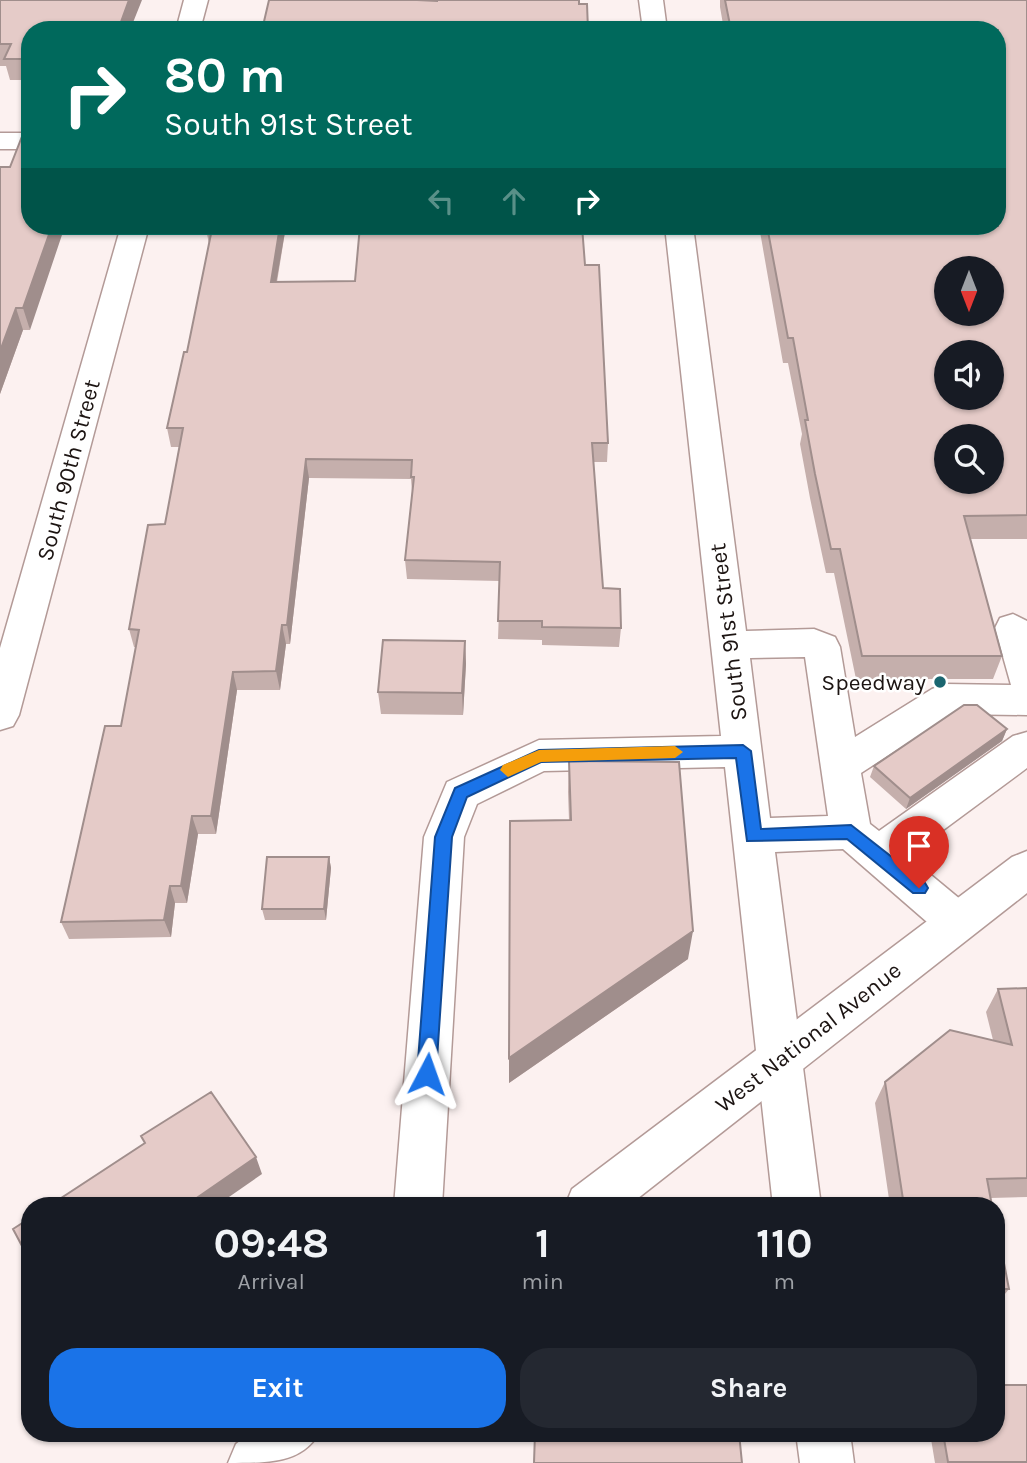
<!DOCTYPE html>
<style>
body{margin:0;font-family:Karla,sans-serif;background:#242831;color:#f1f3f6;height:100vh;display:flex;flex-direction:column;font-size:26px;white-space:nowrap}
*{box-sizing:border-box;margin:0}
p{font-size:23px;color:#9ea1a6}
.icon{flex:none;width:38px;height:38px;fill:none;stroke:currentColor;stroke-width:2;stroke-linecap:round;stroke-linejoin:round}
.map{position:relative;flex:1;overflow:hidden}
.side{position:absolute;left:21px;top:1197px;width:984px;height:245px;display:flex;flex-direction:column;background:#171b24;border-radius:28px;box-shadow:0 2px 5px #0004}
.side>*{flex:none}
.top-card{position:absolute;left:21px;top:21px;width:985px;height:214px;border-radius:28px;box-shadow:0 2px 5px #0004;background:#00695c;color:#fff;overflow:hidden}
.needle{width:46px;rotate:180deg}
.fabs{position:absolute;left:934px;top:256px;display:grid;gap:14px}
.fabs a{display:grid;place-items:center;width:70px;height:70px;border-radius:50%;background:#171b24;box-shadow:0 2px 5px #0004;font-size:35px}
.pin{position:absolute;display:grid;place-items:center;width:60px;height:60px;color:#fff;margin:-72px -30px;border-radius:50% 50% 50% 0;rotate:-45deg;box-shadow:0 0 7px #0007}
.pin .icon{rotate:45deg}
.me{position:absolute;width:77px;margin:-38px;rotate:4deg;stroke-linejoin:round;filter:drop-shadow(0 0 5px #0008)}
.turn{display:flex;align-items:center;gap:24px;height:147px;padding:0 28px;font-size:32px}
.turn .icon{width:91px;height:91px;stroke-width:2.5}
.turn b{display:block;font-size:49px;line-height:60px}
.lanes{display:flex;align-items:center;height:66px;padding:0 28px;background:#0003;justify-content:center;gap:35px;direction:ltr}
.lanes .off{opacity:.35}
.eta{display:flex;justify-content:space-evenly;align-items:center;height:119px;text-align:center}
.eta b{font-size:42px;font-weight:700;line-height:49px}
.primary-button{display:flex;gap:14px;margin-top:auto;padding:14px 28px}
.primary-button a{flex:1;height:80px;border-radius:28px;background:#1a73e8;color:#fff;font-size:28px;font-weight:700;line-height:80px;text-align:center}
.primary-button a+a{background:#242831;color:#f1f3f6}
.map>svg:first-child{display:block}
</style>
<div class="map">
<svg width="1027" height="1463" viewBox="0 0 1027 1463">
<rect width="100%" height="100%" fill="#fcf1f0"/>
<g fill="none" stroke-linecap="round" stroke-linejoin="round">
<!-- minor casing -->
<g stroke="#b39a97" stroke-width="3">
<path id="minor" d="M184,0H208L200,30H176Z
M639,0H663L667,30H643Z
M0,133H30V149H0Z
M121,226H149L19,715L13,726L0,730V648Z
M665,226H693L746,631L814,629L835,637L840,647L855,737L932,689L945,684L1011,685L995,628L1000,618L1013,614L1027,621V715L952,714L861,773L870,824L879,831L1013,736L1027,732V768L908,856L972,909L978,922L972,935L957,940L942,935L843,849L775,852L821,1206H773L725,767L544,771L477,804L464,837L442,1206H394L424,837L447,782L539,740L721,736ZM805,657L828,816L770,818L750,658Z
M796,1433H850L854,1463H800Z"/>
</g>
<!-- major casing -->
<g stroke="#b39a97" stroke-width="3">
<path id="major" d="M1027,851V893L628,1206H565L572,1189L1012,857Z
M250,1433H319C302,1463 269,1463 228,1463L236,1444Z"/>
</g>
<!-- minor -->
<use href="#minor" fill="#fff" fill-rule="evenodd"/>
<!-- major -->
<use href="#major" fill="#fff" fill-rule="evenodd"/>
</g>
<!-- wall -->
<path fill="#c5afac" d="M0,0L30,30V80H10L6,66H0Z
M720,0H1027V539H970L1002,656L993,679H856L834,573H826L810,498L800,444L802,434L788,363H783L759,226H998V30H724L720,7Z
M0,167H10L30,330H23L0,394Z
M207,226H286L277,282L355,281L585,265L608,443L607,462H593L603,588L621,628L619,647L542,645V640L498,639L500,581L407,579L405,560L412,492L411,479L309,478L290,644H286L280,690H237L216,834H198L187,903H175L171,937L69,939L61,922L121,726L136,647H134L129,629L165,524L179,447H171L167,428L187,352L209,244L206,229Z
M465,641L466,664L463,715L381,714L378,692Z
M1007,729L1002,741L906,809L870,777L874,766Z
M569,761L688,959L509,1083L569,820L568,792Z
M329,857L331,868L326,920H265L262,909Z
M1027,988V1197L991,1198L992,1206H890L875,1103L885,1082L993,1040L986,1012L998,989Z
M996,1222L1009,1289L996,1305Z
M1027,1385V1463H935L930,1433H996Z"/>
<!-- shaded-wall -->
<path fill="#a08e8c" d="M129,0H142L130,30H118Z
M52,226H65L30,330L23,308Z
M280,226H286L273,301L271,282Z
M16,308L23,330L0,394V351Z
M306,459L309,478L290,644L287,625Z
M282,625L286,644L280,690L276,671Z
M465,641L466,664L463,715L462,693Z
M233,672L237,690L216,834L211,816Z
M1007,729L1002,741L906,809L910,798Z
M192,816L198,834L187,903L181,886Z
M329,857L331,868L326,920L324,909Z
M170,886L175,903L171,937L164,920Z
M693,931L688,959L509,1083V1058Z
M256,1157L262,1174L216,1206H185Z"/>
<!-- building -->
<path fill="#e5cbc8" stroke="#a08e8c" stroke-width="2" fill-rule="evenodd" d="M0,0H129L118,30H30V59H4L11,44H0Z
M269,0H417L437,1V0H579V4H587L588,30H262Z
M725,0H1027V515L964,516L1002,656H862L840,549H831L815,474L805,420H808L793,338H788L767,226H998V30H731ZM947,268H992V313H947ZM947,352H992V397H947ZM947,436H992V481H947Z
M30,116V226H52L23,308H16L0,351V167H10Z
M207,226H280L271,282L355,281L360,226H582L585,265H599L608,443H592L603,588L620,589L621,628L542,627V621H498L500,562L405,560L414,477H411L412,460L306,459L287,625H282L276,671L233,672L211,816H192L181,886H170L164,920L61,922L105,726H121L139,630L129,629L148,525L165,524L183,428H167L184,352H187L212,229H206Z
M383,640L465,641L462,693L378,692Z
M964,705H977L1007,729L910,798L874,766Z
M569,761L679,762L693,931L509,1058L510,821L571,820Z
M267,857H329L324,909H262Z
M1027,988V1178L987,1179L992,1206H904L885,1082L950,1030L1012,1045L998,989Z
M211,1092L256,1157L185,1206H49L145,1143L141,1136Z
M30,1218V1261L13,1229Z
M996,1222L1009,1289H996Z
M996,1385H1027V1462H948L943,1433H996Z
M535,1433H739L742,1463H534Z"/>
<!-- route -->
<path fill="#1a73e8" stroke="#114b97" stroke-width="2" d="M743,745L751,751L761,829L851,825L925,883L928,888L925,893H913L847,839L747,841L736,758L541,762L467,797L452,837L436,1074L433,1080L427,1083L420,1080L417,1074L435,837L455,788L539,750Z"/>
<!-- slow -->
<path fill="#f59e0b" d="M675,746L683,752L675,758L541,762L508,777L500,770L503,765L539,750Z"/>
<!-- markers -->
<circle fill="#1a656f" stroke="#fff" stroke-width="2.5" cx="940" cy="682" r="7"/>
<g text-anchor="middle" stroke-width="5" stroke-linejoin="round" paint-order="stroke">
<!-- street labels -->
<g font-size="23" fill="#1c1412" stroke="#fff">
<text transform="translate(68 470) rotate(-75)" y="8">South 90th Street</text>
<text transform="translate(728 632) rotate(-97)" y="8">South 91st Street</text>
<text transform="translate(808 1037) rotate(-38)" y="8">West National Avenue</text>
</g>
<!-- poi labels -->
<g font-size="23" fill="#1c1412" stroke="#fff" text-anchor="end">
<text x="926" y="690">Speedway</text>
</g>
</g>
</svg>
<div class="fabs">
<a><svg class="needle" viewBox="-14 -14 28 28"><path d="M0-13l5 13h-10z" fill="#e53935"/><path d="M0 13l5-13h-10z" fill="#9ea1a6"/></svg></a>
<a><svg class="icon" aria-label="sound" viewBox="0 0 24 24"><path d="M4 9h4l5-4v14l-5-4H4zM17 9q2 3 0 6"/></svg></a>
<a><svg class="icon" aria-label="search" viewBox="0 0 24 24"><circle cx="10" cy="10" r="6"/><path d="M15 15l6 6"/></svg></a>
</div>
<div class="pin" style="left:919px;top:888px;background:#d93025"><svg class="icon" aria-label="arrive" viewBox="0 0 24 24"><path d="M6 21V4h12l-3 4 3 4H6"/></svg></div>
<svg class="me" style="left:427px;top:1074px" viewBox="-20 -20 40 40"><path d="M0-17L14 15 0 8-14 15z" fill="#1a73e8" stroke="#fff" stroke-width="4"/></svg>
<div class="top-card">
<div class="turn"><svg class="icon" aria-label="right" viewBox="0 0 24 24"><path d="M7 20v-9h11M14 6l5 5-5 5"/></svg><div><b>80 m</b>South 91st Street</div></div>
<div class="lanes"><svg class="icon off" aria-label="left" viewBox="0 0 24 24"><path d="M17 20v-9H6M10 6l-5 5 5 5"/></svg><svg class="icon off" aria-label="ahead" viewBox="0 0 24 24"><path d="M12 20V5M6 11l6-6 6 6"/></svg><svg class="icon" aria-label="right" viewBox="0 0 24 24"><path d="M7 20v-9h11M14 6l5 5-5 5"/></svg></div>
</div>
<section class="side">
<div class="eta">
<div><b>09:48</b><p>Arrival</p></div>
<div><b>1</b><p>min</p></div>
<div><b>110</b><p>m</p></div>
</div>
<div class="primary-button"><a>Exit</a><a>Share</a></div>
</section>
</div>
